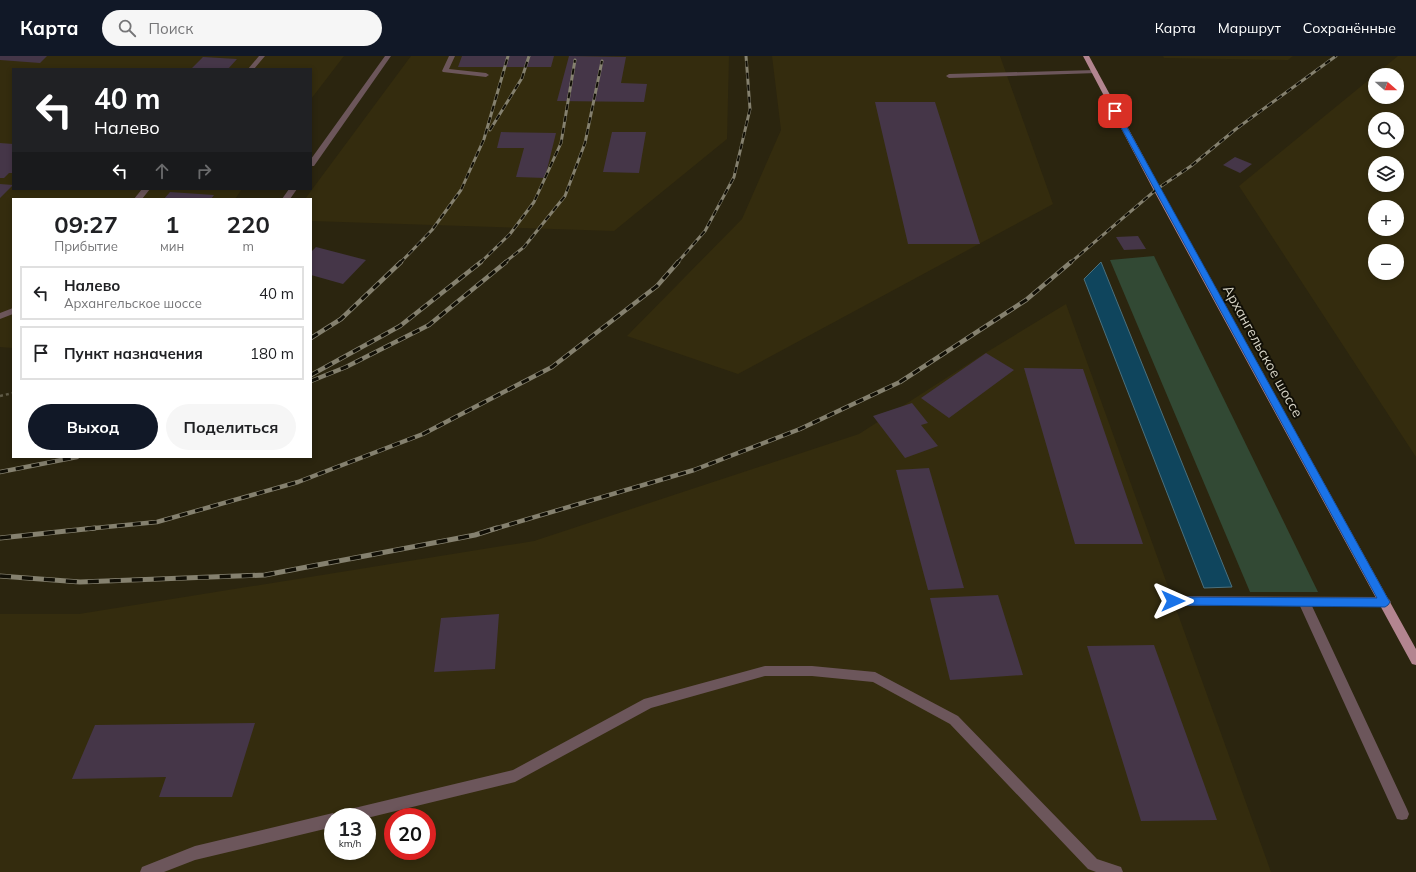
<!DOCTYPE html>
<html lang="ru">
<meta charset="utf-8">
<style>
body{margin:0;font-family:Mulish,sans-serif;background:#f6f6f6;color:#202124;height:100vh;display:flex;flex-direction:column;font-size:15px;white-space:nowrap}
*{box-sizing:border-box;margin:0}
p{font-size:13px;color:#757577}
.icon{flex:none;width:22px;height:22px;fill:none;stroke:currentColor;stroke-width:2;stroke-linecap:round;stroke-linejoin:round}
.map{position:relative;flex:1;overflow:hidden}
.panel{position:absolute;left:12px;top:142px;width:300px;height:260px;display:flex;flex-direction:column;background:#fff;border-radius:0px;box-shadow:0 2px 6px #0003}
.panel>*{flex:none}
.hud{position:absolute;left:12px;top:12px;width:300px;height:122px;border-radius:0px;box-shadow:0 2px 6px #0003;background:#202124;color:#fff;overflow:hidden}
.needle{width:26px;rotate:110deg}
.tools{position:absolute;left:1368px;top:12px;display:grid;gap:8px}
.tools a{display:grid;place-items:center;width:36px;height:36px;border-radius:50%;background:#fff;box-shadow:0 2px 6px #0003;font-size:20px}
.speed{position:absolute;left:324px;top:752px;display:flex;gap:8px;font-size:20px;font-weight:700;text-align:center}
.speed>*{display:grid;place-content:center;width:52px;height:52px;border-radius:50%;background:#fff;box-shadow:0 2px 6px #0003;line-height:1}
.speed small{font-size:10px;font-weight:400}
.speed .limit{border:6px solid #d22;background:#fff;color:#111}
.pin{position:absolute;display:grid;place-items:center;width:34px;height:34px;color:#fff;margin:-17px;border-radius:8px;box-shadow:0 2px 6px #0006}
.me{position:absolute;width:44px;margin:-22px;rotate:90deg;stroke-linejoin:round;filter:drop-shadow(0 0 3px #0008)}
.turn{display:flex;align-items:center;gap:14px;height:84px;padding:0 16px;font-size:18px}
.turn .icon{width:52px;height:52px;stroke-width:2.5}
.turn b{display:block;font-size:28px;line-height:34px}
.lanes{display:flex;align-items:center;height:38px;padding:0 16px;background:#0003;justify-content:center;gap:20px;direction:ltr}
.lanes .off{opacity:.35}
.eta{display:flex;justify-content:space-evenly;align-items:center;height:68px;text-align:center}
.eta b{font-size:24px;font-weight:700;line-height:28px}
.cta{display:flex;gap:8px;margin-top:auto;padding:8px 16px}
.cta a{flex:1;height:46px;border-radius:24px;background:#111827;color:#fff;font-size:16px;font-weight:700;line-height:46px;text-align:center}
.cta a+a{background:#f6f6f6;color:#202124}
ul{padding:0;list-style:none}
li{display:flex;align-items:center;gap:12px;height:54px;margin:0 8px 6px;padding:0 8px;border:2px solid #e0e0e0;border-radius:0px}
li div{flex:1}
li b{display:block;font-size:15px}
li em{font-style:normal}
header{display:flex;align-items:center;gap:24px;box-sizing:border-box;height:56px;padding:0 20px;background:#111827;color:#fff}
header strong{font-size:19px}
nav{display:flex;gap:22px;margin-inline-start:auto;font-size:14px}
.search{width:280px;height:36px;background:#f6f6f6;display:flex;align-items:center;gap:10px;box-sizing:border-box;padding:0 14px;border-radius:22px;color:#757577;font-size:15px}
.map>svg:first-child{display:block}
</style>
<header>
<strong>Карта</strong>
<div class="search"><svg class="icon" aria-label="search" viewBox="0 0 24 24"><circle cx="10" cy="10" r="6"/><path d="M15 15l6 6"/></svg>Поиск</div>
<nav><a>Карта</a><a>Маршрут</a><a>Сохранённые</a></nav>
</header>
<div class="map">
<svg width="1416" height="816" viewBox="0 0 1416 816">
<rect width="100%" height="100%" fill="#2b250f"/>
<!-- built -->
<path fill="#342c0e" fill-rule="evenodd" d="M0,0H344L311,43V13H13V133H242L235,143H13V292L0,291Z
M411,0H729L727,83L614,175L311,165V143H305Z
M772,0H1000L1053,148L738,318L627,280L742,163L781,74Z
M1163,0H1293L1288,4L1164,2Z
M1398,0H1416V401L1239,130ZM1375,19H1397V41H1375ZM1375,63H1397V85H1375ZM1375,107H1397V129H1375ZM1375,151H1397V173H1375ZM1375,195H1397V217H1375Z
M1066,248L1271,816H0V558H79L534,485L859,378L982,299ZM333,761H367V795H333ZM393,761H427V795H393Z"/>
<!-- green -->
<path fill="#324934" d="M1154,200L1318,536H1250L1110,204Z"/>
<!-- water -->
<path fill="#0f455d" stroke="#4b707d" d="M1101,206L1232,531L1204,532L1084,223Z"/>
<!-- building -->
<path fill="#453648" d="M0,0H47L40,7L0,4Z
M462,0H554L551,11H458Z
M569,0L626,1L621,27L647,28L644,46L557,45Z
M203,1L237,3L228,13H191Z
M875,46H935L980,188H908Z
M501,76L556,77L545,122L516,121L524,92H497Z
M612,76H646L639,117L603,116Z
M0,87L13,88V117H9L4,122H0Z
M1235,101L1252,108L1240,117L1223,109Z
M0,128L13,129L0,142Z
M170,136L214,139L211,143H164Z
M1138,180L1146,193L1124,194L1116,181Z
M316,191L366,204L343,228L311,219V196Z
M986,297L1014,314L949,362L921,342Z
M1024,312L1083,313L1143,488H1075Z
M912,347L928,367L921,369L938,390L905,402L873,360Z
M929,412L964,532L928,534L896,414Z
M998,539L1023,619L950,624L930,542Z
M499,558L495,613L434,616L441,562Z
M1154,589L1217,764L1141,765L1087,590Z
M255,667L232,741H159L166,721L72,723L95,669Z"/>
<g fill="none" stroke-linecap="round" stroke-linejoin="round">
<!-- path -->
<path stroke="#605b47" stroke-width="2.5" stroke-dasharray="3 3" stroke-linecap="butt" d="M0,340L13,337"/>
<!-- service -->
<path fill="#6c565b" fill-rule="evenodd" d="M259,0H265L254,13H248Z
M385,0H391L314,110H311V103Z
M449,0H455L449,13L486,17L489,19L486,21L443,16L442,15Z
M1095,14L1098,16L1097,17L949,22L946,20L949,18Z
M142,133H150L142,143H134Z
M289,133H297L290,143H282Z
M13,252V258L0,263V257Z
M1173,540L1385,541L1389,543L1391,546L1389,549L1385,551L1312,550L1407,753L1409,758L1407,763L1402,764L1397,763L1300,550H1173L1169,548L1167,545L1169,542Z
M765,610H812L875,616L958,660L1097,803L1121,811L1123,816H1096L1088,813L950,668L873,626L812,620H765L651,652L515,726L367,762V761H339L341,756L346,754L513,714L644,643Z
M333,757L338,761H333V771L195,804L164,816H140L142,811L195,790Z"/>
<!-- primary -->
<path fill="#b38590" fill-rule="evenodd" d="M1083,0H1089L1161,133L1416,593V609L1412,608L1153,133Z"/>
<!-- rail-far2 casing -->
<g stroke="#85816f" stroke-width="3">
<path id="rail-far2" d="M490,74L522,22L529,0
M400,207L432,174L461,134L484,83L508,0
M480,207L510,178L534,146L561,87L575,4
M504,207L524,191L565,140L585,87L602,5
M677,207L705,175L734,121L750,53L746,0
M1070,207L1157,133L1191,110L1236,73L1336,0"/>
</g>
<!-- rail-far1 casing -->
<g stroke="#85816f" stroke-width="4.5">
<path id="rail-far1" d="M311,282L341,263L401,206
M311,319L400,270L481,206
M311,325L346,311L429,269L506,206
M0,416L77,401
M85,473L157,466L298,426L423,378L552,311L657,230L678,206
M494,473L694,414L800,373L900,326L1026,244L1071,206"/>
</g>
<!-- rail casing -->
<g stroke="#85816f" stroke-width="5">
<path id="rail" d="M0,482L95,472
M0,520L80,526L265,519L475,479L497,472"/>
</g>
<!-- rail-far2 -->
<use href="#rail-far2" stroke="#110f06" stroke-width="2" stroke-dasharray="6" stroke-linecap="butt"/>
<!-- rail-far1 -->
<use href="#rail-far1" stroke="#110f06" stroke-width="3" stroke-dasharray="8" stroke-linecap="butt"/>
<!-- rail -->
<use href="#rail" stroke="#110f06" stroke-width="3.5" stroke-dasharray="11" stroke-linecap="butt"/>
</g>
<!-- route -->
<path fill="#1a73e8" stroke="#114b97" d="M1113,54L1118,55L1388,543L1390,546L1388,549L1385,551L1173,549L1169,548L1168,545L1169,542L1173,541L1377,542L1112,55Z"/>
<g text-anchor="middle" stroke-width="4" stroke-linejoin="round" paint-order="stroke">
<!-- street labels -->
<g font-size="14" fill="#d8d5c7" stroke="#110f06">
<text transform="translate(1263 295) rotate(61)" y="5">Архангельское шоссе</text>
</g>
</g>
</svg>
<div class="tools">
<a><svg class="needle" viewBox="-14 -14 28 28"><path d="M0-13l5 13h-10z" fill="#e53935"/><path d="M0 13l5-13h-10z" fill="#757577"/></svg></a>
<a><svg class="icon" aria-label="search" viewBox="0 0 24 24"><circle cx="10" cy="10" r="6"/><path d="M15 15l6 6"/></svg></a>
<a><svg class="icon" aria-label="layers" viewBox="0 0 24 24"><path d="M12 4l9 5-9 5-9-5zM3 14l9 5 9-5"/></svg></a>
<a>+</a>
<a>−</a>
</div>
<div class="speed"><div>13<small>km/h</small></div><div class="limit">20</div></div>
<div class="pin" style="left:1115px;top:55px;background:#d93025"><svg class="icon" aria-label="arrive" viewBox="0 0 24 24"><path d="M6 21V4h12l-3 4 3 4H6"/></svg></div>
<svg class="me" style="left:1173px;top:545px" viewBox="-20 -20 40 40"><path d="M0-17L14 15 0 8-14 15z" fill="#1a73e8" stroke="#fff" stroke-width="4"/></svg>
<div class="hud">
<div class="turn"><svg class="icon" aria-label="left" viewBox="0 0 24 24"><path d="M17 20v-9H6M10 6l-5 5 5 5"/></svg><div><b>40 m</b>Налево</div></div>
<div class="lanes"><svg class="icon" aria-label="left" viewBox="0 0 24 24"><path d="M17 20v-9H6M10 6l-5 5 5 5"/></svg><svg class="icon off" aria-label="ahead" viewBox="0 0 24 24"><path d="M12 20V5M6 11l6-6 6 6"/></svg><svg class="icon off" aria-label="right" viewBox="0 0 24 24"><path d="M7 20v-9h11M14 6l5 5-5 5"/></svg></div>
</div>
<section class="panel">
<div class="eta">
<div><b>09:27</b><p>Прибытие</p></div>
<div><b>1</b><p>мин</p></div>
<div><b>220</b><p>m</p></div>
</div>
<ul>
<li><svg class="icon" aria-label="left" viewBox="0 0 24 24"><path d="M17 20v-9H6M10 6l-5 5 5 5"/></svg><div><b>Налево</b><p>Архангельское шоссе</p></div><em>40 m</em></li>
<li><svg class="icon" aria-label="arrive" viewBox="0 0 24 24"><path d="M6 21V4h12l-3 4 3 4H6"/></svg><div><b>Пункт назначения</b></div><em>180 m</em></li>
</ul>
<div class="cta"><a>Выход</a><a>Поделиться</a></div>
</section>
</div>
